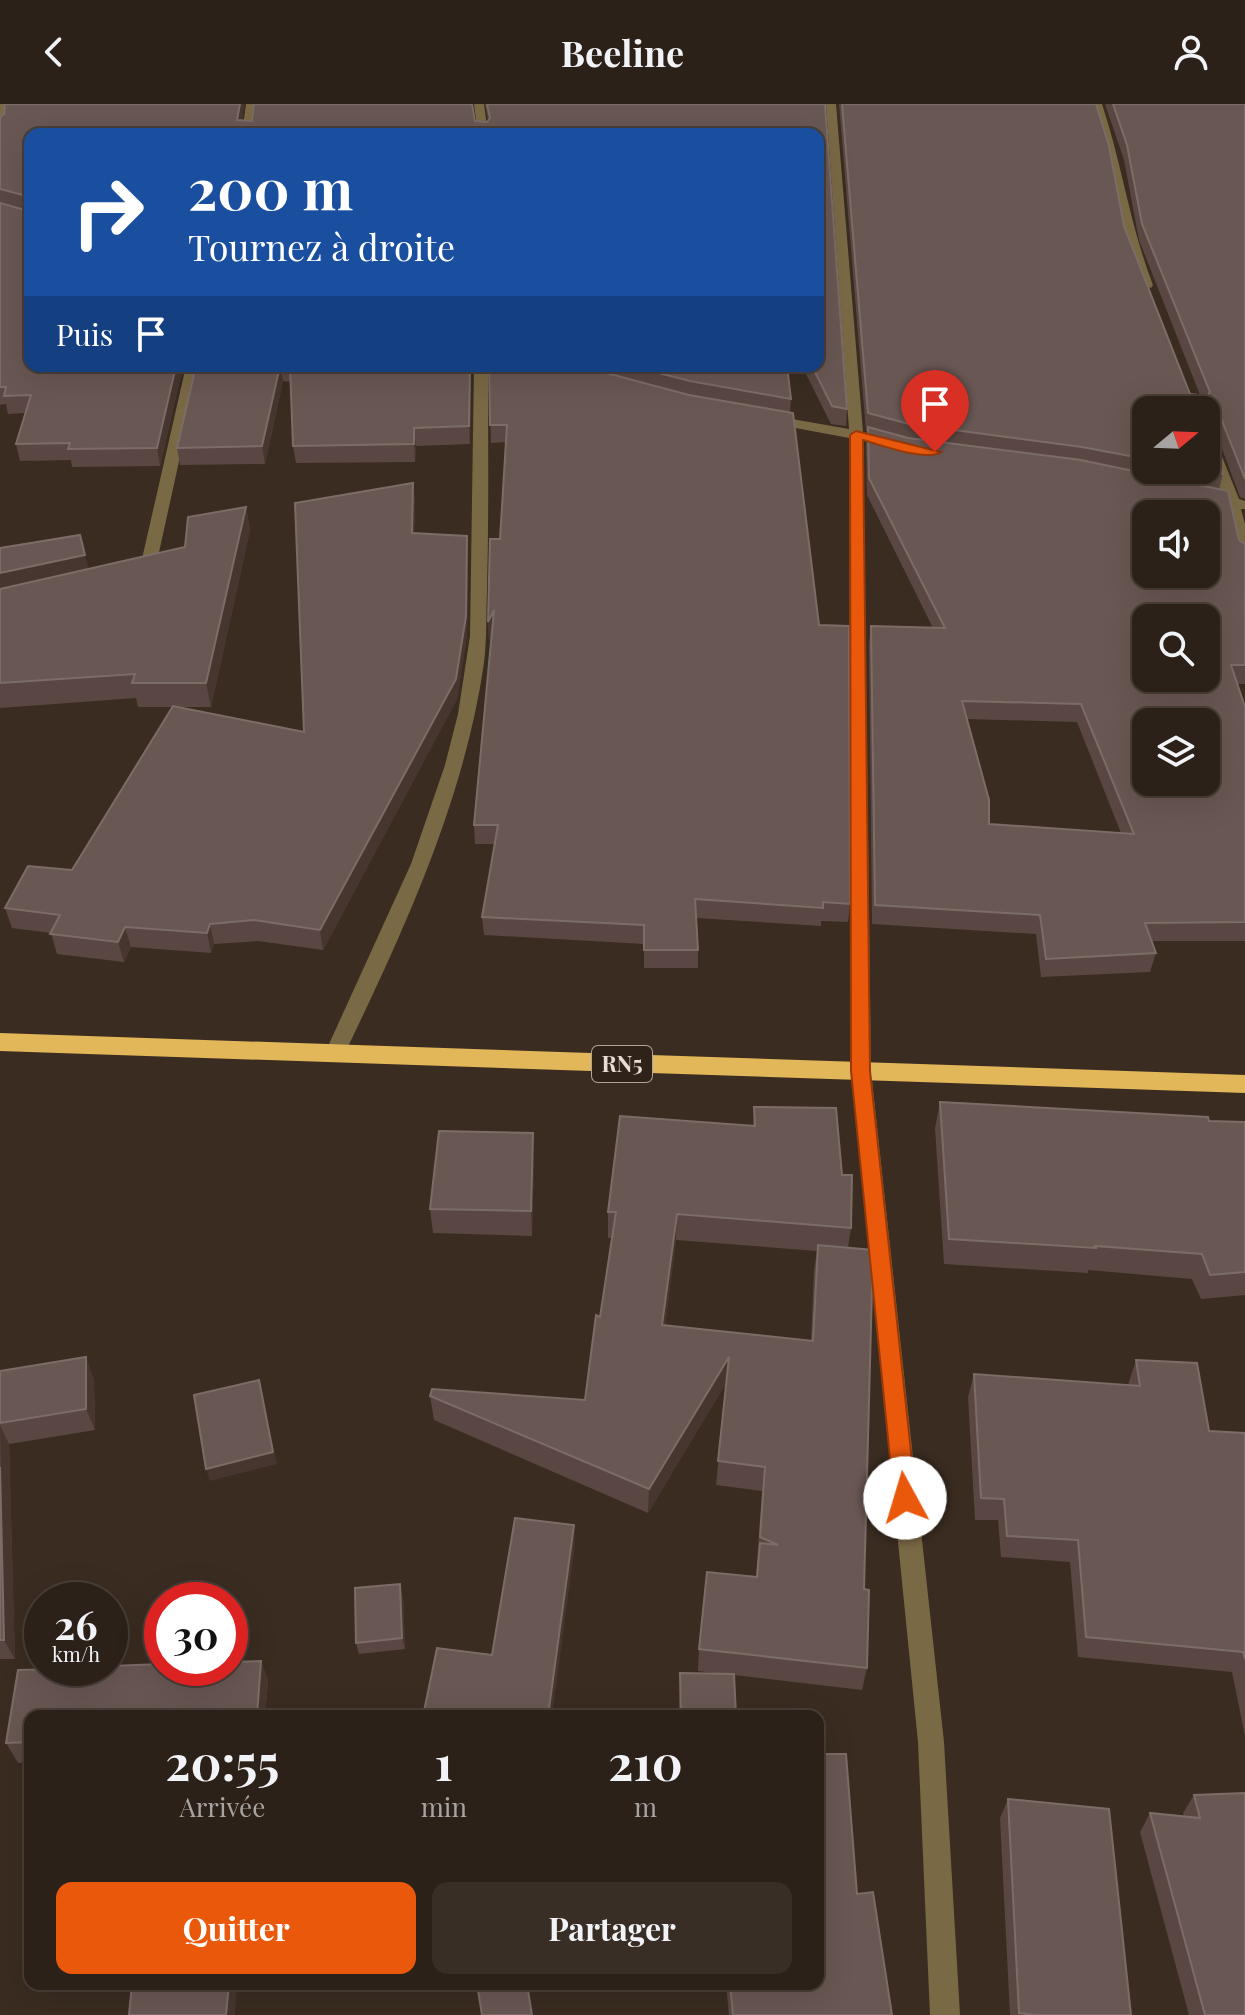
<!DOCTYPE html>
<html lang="fr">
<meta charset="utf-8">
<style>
body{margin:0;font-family:"Playfair Display",serif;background:#382e26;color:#f1f3f6;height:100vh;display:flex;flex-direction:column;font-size:30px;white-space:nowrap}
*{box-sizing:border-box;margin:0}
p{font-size:26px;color:#a6a3a2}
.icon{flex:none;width:44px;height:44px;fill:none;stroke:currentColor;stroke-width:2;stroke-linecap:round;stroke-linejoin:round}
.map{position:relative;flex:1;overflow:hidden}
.drawer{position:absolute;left:24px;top:1606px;width:800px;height:280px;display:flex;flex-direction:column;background:#2c2119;border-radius:16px;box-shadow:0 8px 32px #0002,0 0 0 2px #483e38}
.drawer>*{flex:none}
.guide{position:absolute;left:24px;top:24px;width:800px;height:244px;border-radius:16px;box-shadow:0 8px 32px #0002,0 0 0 2px #483e38;background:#1a4fa0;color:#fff;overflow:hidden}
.needle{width:52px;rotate:71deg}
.controls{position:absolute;left:1132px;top:292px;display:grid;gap:16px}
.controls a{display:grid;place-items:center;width:88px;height:88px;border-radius:16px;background:#2c2119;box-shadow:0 8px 32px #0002,0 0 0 2px #483e38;font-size:40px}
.speed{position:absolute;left:24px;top:1478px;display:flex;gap:16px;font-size:40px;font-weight:700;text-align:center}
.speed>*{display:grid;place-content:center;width:104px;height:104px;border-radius:50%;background:#2c2119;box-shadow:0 8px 32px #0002,0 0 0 2px #483e38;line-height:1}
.speed small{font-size:20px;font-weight:400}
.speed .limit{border:12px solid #d22;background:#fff;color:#111}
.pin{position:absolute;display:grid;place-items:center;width:68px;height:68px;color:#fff;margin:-82px -34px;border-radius:50% 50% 50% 0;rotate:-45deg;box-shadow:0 0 8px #0007}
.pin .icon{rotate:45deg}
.me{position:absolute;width:88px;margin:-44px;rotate:354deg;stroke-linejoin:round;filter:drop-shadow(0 0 6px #0008)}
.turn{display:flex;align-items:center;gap:28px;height:168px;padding:0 32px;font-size:36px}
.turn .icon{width:104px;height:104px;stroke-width:2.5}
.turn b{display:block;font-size:56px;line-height:68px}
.then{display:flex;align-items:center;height:76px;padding:0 32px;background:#0003;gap:16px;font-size:30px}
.eta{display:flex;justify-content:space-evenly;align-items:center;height:136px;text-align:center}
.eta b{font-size:48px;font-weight:700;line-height:56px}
.button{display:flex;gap:16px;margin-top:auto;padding:16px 32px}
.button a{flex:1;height:92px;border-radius:16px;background:#ea580c;color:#fff;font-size:32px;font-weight:700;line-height:92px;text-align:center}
.button a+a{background:#382e26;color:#f1f3f6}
header{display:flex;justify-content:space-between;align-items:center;height:104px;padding:0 32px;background:#2c2119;font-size:36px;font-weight:700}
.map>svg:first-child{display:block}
</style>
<header><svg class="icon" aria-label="back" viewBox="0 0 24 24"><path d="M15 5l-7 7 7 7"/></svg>Beeline<svg class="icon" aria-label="person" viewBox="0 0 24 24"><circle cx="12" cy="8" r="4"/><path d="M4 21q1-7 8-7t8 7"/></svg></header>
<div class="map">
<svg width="1245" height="1911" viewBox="0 0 1245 1911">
<rect width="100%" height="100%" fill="#3a2c21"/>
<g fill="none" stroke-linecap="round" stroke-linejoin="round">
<!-- street -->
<path fill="#7a6945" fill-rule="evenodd" d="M0,0H7L5,25L0,28Z
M246,0H256L252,30H242Z
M474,0H484L488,30H478Z
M826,0H836L863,328L874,333L863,336L871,967L944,1638L960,1911H930L918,1638L851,967L849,334L769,319L762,315L769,311L849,325Z
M1092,0H1102C1122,60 1130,122 1153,181L1151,184L1141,181C1118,122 1110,60 1092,0Z
M186,262H200L154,471L141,477L133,472L139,468Z
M474,262H488C488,337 489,411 487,486C486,510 487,535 484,559C464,697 404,826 344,951L341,956H327L324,951L411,760L445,661L458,610L470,532Z
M1206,326L1213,330L1239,395L1245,397V405H1241L1245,420V458L1237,453L1226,402L1198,394L1205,390L1223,393L1206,348Z"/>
<!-- highway -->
<path fill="#e2b759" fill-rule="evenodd" d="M0,929L1245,971V989L0,947Z"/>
</g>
<!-- wall -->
<path fill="#5a4743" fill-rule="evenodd" d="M5,0H244L242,17L487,18L488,16L485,0H825L847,305L846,322L831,320L802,262H818V30H30L183,262L160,362L72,363L71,356L20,357L16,340L25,309L8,310L6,300L0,301V13L4,10Z
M839,0H1096L1124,122L1190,290L1200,291L1139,136L1124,56L1105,0H1245V395L1240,393L1216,329L1207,323V331L1223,370L1219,385L1239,436L1245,440V580H1237L1245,603V837H1151L1156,849L1150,868L1041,873L1036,830L872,820L869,540L871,522L933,524L867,391L866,341L868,327H866ZM1146,306L1206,366H1146ZM967,615L1077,618L1121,729L989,720Z
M196,262H471L470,340L416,342L415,358L296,359L293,342L291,278L283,277L265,360L180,361L177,344Z
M489,262H787L791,295L790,309L850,800L848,818L821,817V822L696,814L698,846V864H644V840L484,831L482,813L495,740H475L474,721L492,530L489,536L488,518L500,435L506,338L491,339Z
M413,379L415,398L414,429L467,432L468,451L467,532L457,595L323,846L258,837L214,840L211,849L131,843L124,858L57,850L51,829L12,824L5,804L72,766L172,603H138L136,594L0,604V444L88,465L185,443L246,403L250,426L211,603H177L304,628Z
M940,998L1209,1017L1245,1018V1191L1201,1195L1192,1175L1088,1166V1169L944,1160L935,1024Z
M754,1003L842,1071L851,1124L848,1144L867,1564L862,1586L734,1571L736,1612H679L680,1569L722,1570L698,1567L699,1545L756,1473L762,1387L716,1381L726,1279L648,1409L434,1316L430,1292L585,1296L600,1213L612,1134H608V1108L753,1022ZM676,1136L817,1147L814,1166L811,1237L665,1222Z
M534,1054L532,1132L433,1129L430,1105Z
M1136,1256L1209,1327L1245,1329V1632L1232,1568L1078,1553L1070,1458L1001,1453L998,1416H975L968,1293L974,1270L1128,1281Z
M0,1267L94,1275L95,1326L9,1340L15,1555H0Z
M403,1492L405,1545L359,1550L356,1539Z
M261,1557L268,1577L265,1612H30V1658L18,1659L6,1639L18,1566L110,1564V1562L162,1560V1564H230V1558Z
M1194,1691L1245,1911H1189L1140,1728L1150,1709L1184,1713L1183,1709Z
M1008,1695L1131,1911H1010L1000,1714Z
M857,1790L892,1911H729L726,1880H818Z"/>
<!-- shaded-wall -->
<path fill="#47362f" d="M240,0H244L240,30L237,16Z
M176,262H183L160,362L157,344Z
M280,262L283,277L265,360L262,342Z
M470,262H471L470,340L469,322Z
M1212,306L1207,323V309Z
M414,324L416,342L415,358L414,340Z
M413,379L415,398L414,449L412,429Z
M246,403L250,426L211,603L206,579Z
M80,431L91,475L0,494V469Z
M467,432L468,451L467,532L457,595L323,846L320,826Z
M494,506L495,524L489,536L488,518Z
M210,820L214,840L211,849L207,829Z
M125,823L131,843L124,858L118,838Z
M533,1029L534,1054L532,1132L531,1107Z
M677,1110L676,1136L662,1246V1221Z
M86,1253L94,1275L95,1326L86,1305Z
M729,1253L727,1278L648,1409L649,1385Z
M259,1276L277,1360L210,1377L206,1365Z
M0,1321L9,1340L15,1555L4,1536Z
M574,1421L575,1441L552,1612H548Z
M400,1480L403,1492L405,1545L402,1534Z
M261,1557L268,1577L265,1612H257Z
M229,1880H237L235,1911H226Z"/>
<!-- building -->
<path fill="#695753" stroke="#7c6c67" stroke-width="2" fill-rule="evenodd" d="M5,0H240L237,16L252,17L254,0H472L475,17L487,18L490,14L487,0H825L847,305L832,302L812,262H818V30H30V262H176L157,344L68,345L70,339L16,340L31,291L4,292L6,283H0V99L25,106L29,103L27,92L0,85V13L4,10Z
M842,0H1096L1109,42L1124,122L1190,290L1207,292L1210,288L1142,120L1127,41L1113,0H1245V375L1220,312L1212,306L1207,309V331L1223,370L1201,366H1206V306H1146V355L1082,343L909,320L868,309Z
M196,262H280L262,342L177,344Z
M290,262H470L469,322L414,324V340L293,342Z
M489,262H580L689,291L793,309L819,521L849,522L850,800L823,798V804L695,795L698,846H644V821L482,813L498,721H474L494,506L488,518L490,435H500L507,321H490Z
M631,262H787L791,295L690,277Z
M868,323L908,334L1081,356L1228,387L1239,436L1245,440V561H1231L1245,603V818L1145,819L1156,849L1046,855L1040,811L875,801L871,522L945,524L869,374ZM1146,410H1206V470H1146ZM1146,514H1206V574H1146ZM962,597L1081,600L1134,730L989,720V696ZM1146,618H1206V678H1146Z
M413,379L412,429L467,432L466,512L456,575L320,826L254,816L210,820L207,829L125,823L118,838L50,830L60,811L5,804L28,762L72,766L173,602L304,628L295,399Z
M246,403L206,579H132L135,570L0,579V485L185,443L188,413Z
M80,431L85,451L0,469V444Z
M940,998L1208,1013L1209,1017L1245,1018V1168L1210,1171L1202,1150L1095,1142L1096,1144L949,1135Z
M754,1003L836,1004L842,1071H852L851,1124L677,1110L662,1221L813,1237L818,1141L873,1146L864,1485L869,1486L867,1564L699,1545L707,1468L757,1473L760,1439L778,1441L760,1433L765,1363L718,1357L729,1253L649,1385L430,1292L432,1285L585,1296L596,1211L600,1213L616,1108H608L620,1012L755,1022Z
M439,1027L533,1029L531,1107L430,1105Z
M86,1253V1305L0,1319V1267Z
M1136,1256L1197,1259L1209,1327L1245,1329V1555L1243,1548L1086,1533L1078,1436L1007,1432L1004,1395L981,1394L974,1270L1140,1282Z
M259,1276L273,1348L206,1365L194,1291Z
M0,1363L4,1536H0Z
M515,1414L574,1421L548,1612H423L437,1544L492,1551Z
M400,1480L402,1534L356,1539L355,1484Z
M261,1557L257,1612H30V1638L6,1639L18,1566L110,1564V1562L162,1560V1564H230V1558Z
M680,1569L734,1570L736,1612H681Z
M818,1650H846L857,1790L873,1788L892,1911H733L730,1880H818Z
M1245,1689V1911H1205L1150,1709L1200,1714L1194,1691Z
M1008,1695L1109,1705L1131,1911H1036L1019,1909Z
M132,1880H229L226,1911H129Z
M477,1880H527L532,1911H482Z"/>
<!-- route -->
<path fill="#ea580c" stroke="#983908" stroke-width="2" d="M856,327L941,348C926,358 881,341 863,336L870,967L916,1394L913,1401L905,1404L897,1401L894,1394L851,967L850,331Z"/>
<g text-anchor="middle" stroke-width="8" stroke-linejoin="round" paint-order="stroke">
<!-- shield labels -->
<rect fill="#2f2218" stroke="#afa59d" stroke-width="2" x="592" y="942" width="60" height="36" rx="6"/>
<g font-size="22" font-weight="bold" fill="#e6ddd6">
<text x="622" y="968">RN5</text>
</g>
</g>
</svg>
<div class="controls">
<a><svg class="needle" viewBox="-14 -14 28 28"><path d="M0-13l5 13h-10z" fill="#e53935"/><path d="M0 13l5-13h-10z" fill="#a6a3a2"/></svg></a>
<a><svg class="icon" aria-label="sound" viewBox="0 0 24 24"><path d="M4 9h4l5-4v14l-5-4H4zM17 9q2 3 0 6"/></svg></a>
<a><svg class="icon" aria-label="search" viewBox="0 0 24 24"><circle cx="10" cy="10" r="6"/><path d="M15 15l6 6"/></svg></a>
<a><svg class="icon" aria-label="layers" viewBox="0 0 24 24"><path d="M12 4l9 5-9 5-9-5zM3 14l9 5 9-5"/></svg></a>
</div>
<div class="speed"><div>26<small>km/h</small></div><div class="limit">30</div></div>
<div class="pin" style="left:935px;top:348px;background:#d93025"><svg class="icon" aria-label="arrive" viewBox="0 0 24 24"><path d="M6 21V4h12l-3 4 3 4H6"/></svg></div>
<svg class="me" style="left:905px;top:1394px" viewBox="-20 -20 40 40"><circle r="19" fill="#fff"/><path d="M0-13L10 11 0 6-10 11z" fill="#ea580c"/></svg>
<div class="guide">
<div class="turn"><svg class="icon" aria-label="right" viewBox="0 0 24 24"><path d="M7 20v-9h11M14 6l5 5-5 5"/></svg><div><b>200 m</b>Tournez à droite</div></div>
<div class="then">Puis<svg class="icon" aria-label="arrive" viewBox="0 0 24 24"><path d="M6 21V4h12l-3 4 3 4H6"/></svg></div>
</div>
<section class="drawer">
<div class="eta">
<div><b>20:55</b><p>Arrivée</p></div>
<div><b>1</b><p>min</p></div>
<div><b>210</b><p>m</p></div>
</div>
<div class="button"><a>Quitter</a><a>Partager</a></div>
</section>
</div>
